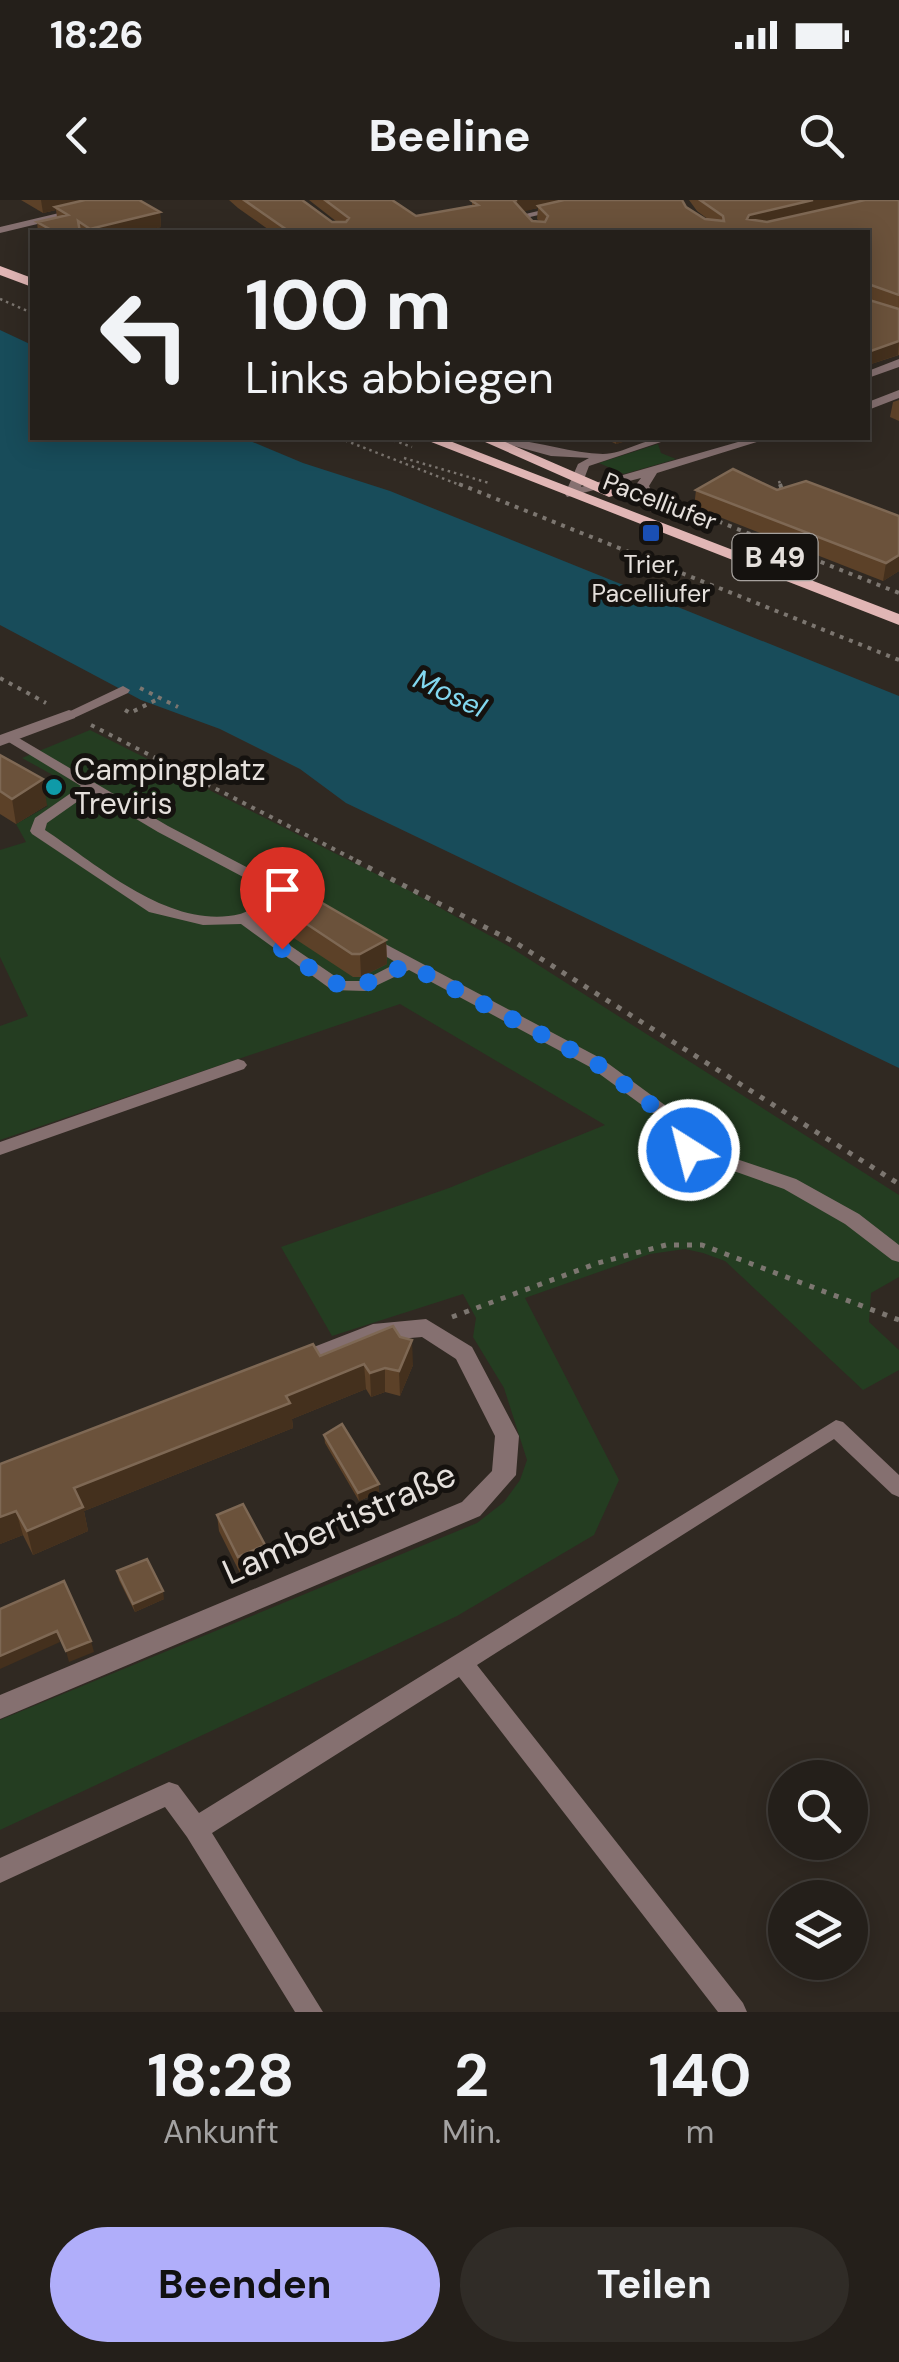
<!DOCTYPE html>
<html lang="de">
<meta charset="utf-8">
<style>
body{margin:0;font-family:"DM Sans",sans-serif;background:#302c27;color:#f1f3f6;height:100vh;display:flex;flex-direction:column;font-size:38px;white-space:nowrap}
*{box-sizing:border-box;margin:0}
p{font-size:32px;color:#a3a2a2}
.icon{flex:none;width:55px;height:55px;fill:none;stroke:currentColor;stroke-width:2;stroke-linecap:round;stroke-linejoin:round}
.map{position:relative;height:1812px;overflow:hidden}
.details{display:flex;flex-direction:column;background:#241f1a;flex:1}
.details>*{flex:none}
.top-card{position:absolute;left:30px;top:30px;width:840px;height:210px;border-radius:0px;box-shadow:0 5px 25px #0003,0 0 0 2px #413d39;background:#241f1a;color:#f1f3f6;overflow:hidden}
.controls{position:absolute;left:768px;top:1560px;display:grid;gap:20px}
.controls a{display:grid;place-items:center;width:100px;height:100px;border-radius:50%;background:#241f1a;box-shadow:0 5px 25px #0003,0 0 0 2px #413d39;font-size:50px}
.pin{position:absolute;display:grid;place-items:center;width:85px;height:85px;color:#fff;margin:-102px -42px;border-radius:50% 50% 50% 0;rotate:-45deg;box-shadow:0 0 10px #0007}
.pin .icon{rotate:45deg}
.me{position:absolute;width:110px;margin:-55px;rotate:324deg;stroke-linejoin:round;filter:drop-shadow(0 0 8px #0008)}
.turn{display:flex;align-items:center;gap:35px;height:210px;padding:0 50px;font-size:45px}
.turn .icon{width:130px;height:130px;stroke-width:2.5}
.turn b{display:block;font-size:70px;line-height:85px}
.eta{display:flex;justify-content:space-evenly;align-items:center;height:170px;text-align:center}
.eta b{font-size:60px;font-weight:700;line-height:70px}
.cta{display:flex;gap:20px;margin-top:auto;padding:20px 50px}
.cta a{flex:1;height:115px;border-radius:60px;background:#b0aefa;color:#111;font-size:40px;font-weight:700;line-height:115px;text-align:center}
.cta a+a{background:#302c27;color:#f1f3f6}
.status{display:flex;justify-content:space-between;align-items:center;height:70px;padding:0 50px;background:#241f1a;direction:ltr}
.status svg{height:28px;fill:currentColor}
header{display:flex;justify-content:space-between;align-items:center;height:130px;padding:0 50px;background:#241f1a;font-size:45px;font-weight:700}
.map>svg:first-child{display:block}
</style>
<div class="status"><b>18:26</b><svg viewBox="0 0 49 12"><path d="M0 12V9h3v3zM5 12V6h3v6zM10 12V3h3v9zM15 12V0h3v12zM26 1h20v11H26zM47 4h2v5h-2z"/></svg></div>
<header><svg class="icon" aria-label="back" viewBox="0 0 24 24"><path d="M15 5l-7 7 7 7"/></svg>Beeline<svg class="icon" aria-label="search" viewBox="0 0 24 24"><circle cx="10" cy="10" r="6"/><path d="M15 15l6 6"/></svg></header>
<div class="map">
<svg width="899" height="1812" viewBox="0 0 899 1812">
<rect width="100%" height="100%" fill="#302922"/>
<!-- green -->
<path fill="#243d21" d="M658,244L661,253L676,259L624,274L599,263Z
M90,530L410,691L510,747L899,995V1077L871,1093L869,1122L899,1150V1170L863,1190L725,1061L703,1053L685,1049L650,1054L525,1098L619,1280L594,1335L457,1416L0,1630V1520L477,1323L504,1302L520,1280L527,1260L504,1188L473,1137L476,1118L463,1094L332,1136L281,1047L449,988L605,925L400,804L0,940V826L28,816L0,757V650L26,642L16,624L48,606L29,593L60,579L22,558Z"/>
<!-- water -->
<path fill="#184c5a" d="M0,130L32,145V238H243L303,263L390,291L899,496V868L346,603L300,569L220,529L141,500L0,425Z"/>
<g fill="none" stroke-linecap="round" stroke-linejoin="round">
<!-- path-far2 -->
<path stroke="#7c7670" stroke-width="2.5" stroke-dasharray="2.5 4" stroke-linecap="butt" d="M0,99L32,113
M339,238L465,287
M387,238L412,247
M404,258L489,283
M779,281L781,287"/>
<!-- path-far1 -->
<path stroke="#7c7670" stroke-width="4" stroke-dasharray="4 6" stroke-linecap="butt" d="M459,284L899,460
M780,284L783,293
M672,303L899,393
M0,478L46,503
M140,488L178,507
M125,510L130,513L160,498
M91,525L361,663"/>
<!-- path -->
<path stroke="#7c7670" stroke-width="5" stroke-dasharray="5 8" stroke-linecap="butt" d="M356,661L516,743L899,984
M452,1117L598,1063L666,1045H702L899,1120"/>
<!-- service -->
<path fill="#857070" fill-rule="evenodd" d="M76,9L79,14L0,33V27Z
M123,486L130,490L128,493L74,518H64L62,515Z
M12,534L168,626L304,697L307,700L299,705L281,697L279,703L260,715L257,723L342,781H362L397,763L360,741L368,736L374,738L602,859L673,911L695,945L796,979L859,1014L899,1045V1062L892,1060L845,1024L784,989L683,953L661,919L590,867L409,770L365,791L332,790L241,724L203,725L149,712L32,634L30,631L35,618L81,586L7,541V535ZM91,592L158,632L262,687L266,698C258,703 247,713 240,714C171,731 98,665 45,630L47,623Z
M238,859L244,861L247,865L244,869L0,955V942Z
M836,1220L843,1222L899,1275V1297L892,1294L834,1239L477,1465L743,1803L747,1812H718L459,1477L212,1633L323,1812H295L187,1637L165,1607L0,1683V1658L169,1582L178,1585L199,1613Z"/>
<!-- minor -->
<path fill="#857070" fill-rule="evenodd" d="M585,0H604L530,17L545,32H534L517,16Z
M69,510L75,512V518L0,546V535Z
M426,1119L472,1147L519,1236L516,1275L480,1316L0,1519V1495L462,1302L492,1271L495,1236L456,1159L422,1137L375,1141L296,1172L288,1169L285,1163L288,1157L373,1124Z"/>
<!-- tertiary -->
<path fill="#857070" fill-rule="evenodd" d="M899,159V167L868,178V171Z
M899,190V198L868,210V202Z
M485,238C523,236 565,253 603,254C625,254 647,236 673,238L589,266L581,287L752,238H770L657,273L649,286L659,308L652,312L645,308L635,286L641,278L567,297L565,294L578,264L589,258L551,256Z"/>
<!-- primary -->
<path fill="#e1b6b5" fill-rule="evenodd" d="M0,66L32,78V87L0,75Z
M421,238H442L899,414V425Z
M476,238H496L623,293L609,297Z"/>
</g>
<!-- wall -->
<path fill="#5c4128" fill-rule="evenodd" d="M21,0H139L160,12L161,27L140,32H38L37,22L57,17L56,10L43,13Z
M229,0H302L332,22H337L309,0H392L416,16L472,6V1L686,7L705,19L709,20L697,11L689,0H899V155L868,165V32H272L238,8ZM538,8L537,19L540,22L532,21L523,11Z
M899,200V221L890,217L893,202Z
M604,238H636L616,244Z
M696,290H777L899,316V371L883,381L694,307Z
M0,555L47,605L16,624L0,614Z
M266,697L386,740L387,764L361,777H353L268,721Z
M320,1156L413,1165L400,1196L385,1192L371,1197L366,1189L292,1219L293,1228L84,1311L88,1331L33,1355L23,1335L0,1344V1264Z
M324,1235L379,1284V1292L359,1301L325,1243Z
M217,1315L265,1345L267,1361L240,1373L219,1331Z
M117,1371L164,1399L135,1412L119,1380Z"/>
<!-- shaded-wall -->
<path fill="#44301d" d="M41,0H100L55,7L56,10L43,13Z
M517,0H569L514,14V1Z
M813,0H866L748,28L747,19L749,15Z
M160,12L161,27L140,32H91L90,29Z
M899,141L898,155L868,165V152Z
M616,238H636L616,244Z
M899,355V371L883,381L886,363Z
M43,579L47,605L16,624L12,599Z
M386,740L387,764L361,777L360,754Z
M412,1140L413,1165L400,1196L399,1171Z
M364,1164L366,1189L292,1219L293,1228L84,1311L88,1331L33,1355L27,1331L74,1288L286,1196Z
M385,1168V1192L371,1197L370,1173Z
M379,1284V1292L359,1301L358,1293Z
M16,1311L23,1335L0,1344V1317Z
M265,1345L267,1361L240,1373L238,1357Z
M163,1391L164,1399L135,1412L133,1404Z
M57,1431L60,1442L0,1469V1456Z
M91,1441L94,1452L69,1462L66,1451Z"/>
<!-- building -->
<path fill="#6b523b" stroke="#7e6854" stroke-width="2.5" d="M85,0H139L160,12L90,29L78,21L80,32H55L37,22L68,15L55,7Z
M244,0H302L332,22H346L349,18L325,0H392L416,16L478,5L472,1L476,0H517L514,1L532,21L545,22L548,16L538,6L564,0H682L686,7L705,19L724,21L723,16L700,0H813L749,15L747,19L767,22L865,0H899V95L871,85L868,88V32H272L287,30Z
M868,94L869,100L899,109V141L868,152Z
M733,269L777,290L806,281L899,316V355L886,363L696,290Z
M0,555L43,579L12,599L0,591Z
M286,682L386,740L360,754H352L266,697Z
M393,1126L400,1137L412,1140L399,1171L385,1168L370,1173L364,1164L286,1196L290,1203L74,1288L83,1307L27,1331L16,1311L0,1317V1264L313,1144L320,1156Z
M342,1224L379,1284L358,1293L324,1235Z
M243,1304L265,1345L238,1357L217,1315Z
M147,1359L163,1391L133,1404L117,1371Z
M64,1381L91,1441L66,1451L57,1431L0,1456V1409Z"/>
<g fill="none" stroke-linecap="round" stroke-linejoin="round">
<!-- route -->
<path stroke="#1a73e8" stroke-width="18" stroke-dasharray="0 32.4" d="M282,749C342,789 340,800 407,764L596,863L666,916L689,950"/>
</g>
<!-- markers -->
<rect fill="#1a4fb4" stroke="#15120f" stroke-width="4" x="641" y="323" width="20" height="20" rx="5"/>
<circle fill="#0f9aa8" stroke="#15120f" stroke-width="4" cx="54" cy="587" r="10"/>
<g text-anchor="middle" stroke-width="10" stroke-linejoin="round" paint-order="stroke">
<!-- far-street labels -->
<g font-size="25" fill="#e5e0dc" stroke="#15120f">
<text transform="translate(660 301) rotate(21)" y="9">Pacelliufer</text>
</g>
<!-- far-poi labels -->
<g font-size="25" fill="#e5e0dc" stroke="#15120f">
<text x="651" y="373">Trier,<tspan x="651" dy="29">Pacelliufer</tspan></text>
</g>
<!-- shield labels -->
<rect fill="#15120f" stroke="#a7a29e" stroke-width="2.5" x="732.5" y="334" width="85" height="46" rx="8"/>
<g font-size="28" font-weight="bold" fill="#e5e0dc">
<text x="775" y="367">B 49</text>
</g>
<!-- far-water labels -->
<g font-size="28" font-style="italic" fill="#82d7ef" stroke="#15120f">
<text transform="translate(450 493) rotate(25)" y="10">Mosel</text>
</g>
<!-- poi labels -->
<g font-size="30" fill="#e5e0dc" stroke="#15120f" text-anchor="start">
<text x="74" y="580">Campingplatz<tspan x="74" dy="34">Treviris</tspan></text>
</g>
<!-- near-street labels -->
<g font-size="35" fill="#e5e0dc" stroke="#15120f">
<text transform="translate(339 1323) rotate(-24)" y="12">Lambertistraße</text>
</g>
</g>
</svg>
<div class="controls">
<a><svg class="icon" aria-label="search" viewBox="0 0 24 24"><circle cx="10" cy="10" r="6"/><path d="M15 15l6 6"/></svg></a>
<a><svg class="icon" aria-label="layers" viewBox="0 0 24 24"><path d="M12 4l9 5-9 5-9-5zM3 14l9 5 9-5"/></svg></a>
</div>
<div class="pin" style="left:282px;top:749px;background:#d93025"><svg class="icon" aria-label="arrive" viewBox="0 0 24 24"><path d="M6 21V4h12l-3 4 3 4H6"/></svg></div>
<svg class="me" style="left:689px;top:950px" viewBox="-20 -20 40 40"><circle r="17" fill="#1a73e8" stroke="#fff" stroke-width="3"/><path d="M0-11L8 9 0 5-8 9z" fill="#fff"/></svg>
<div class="top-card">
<div class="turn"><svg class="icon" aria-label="left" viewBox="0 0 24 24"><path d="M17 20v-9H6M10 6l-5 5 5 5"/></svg><div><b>100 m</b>Links abbiegen</div></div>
</div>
</div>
<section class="details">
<div class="eta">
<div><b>18:28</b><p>Ankunft</p></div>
<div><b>2</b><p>Min.</p></div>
<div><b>140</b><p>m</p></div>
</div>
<div class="cta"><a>Beenden</a><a>Teilen</a></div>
</section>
